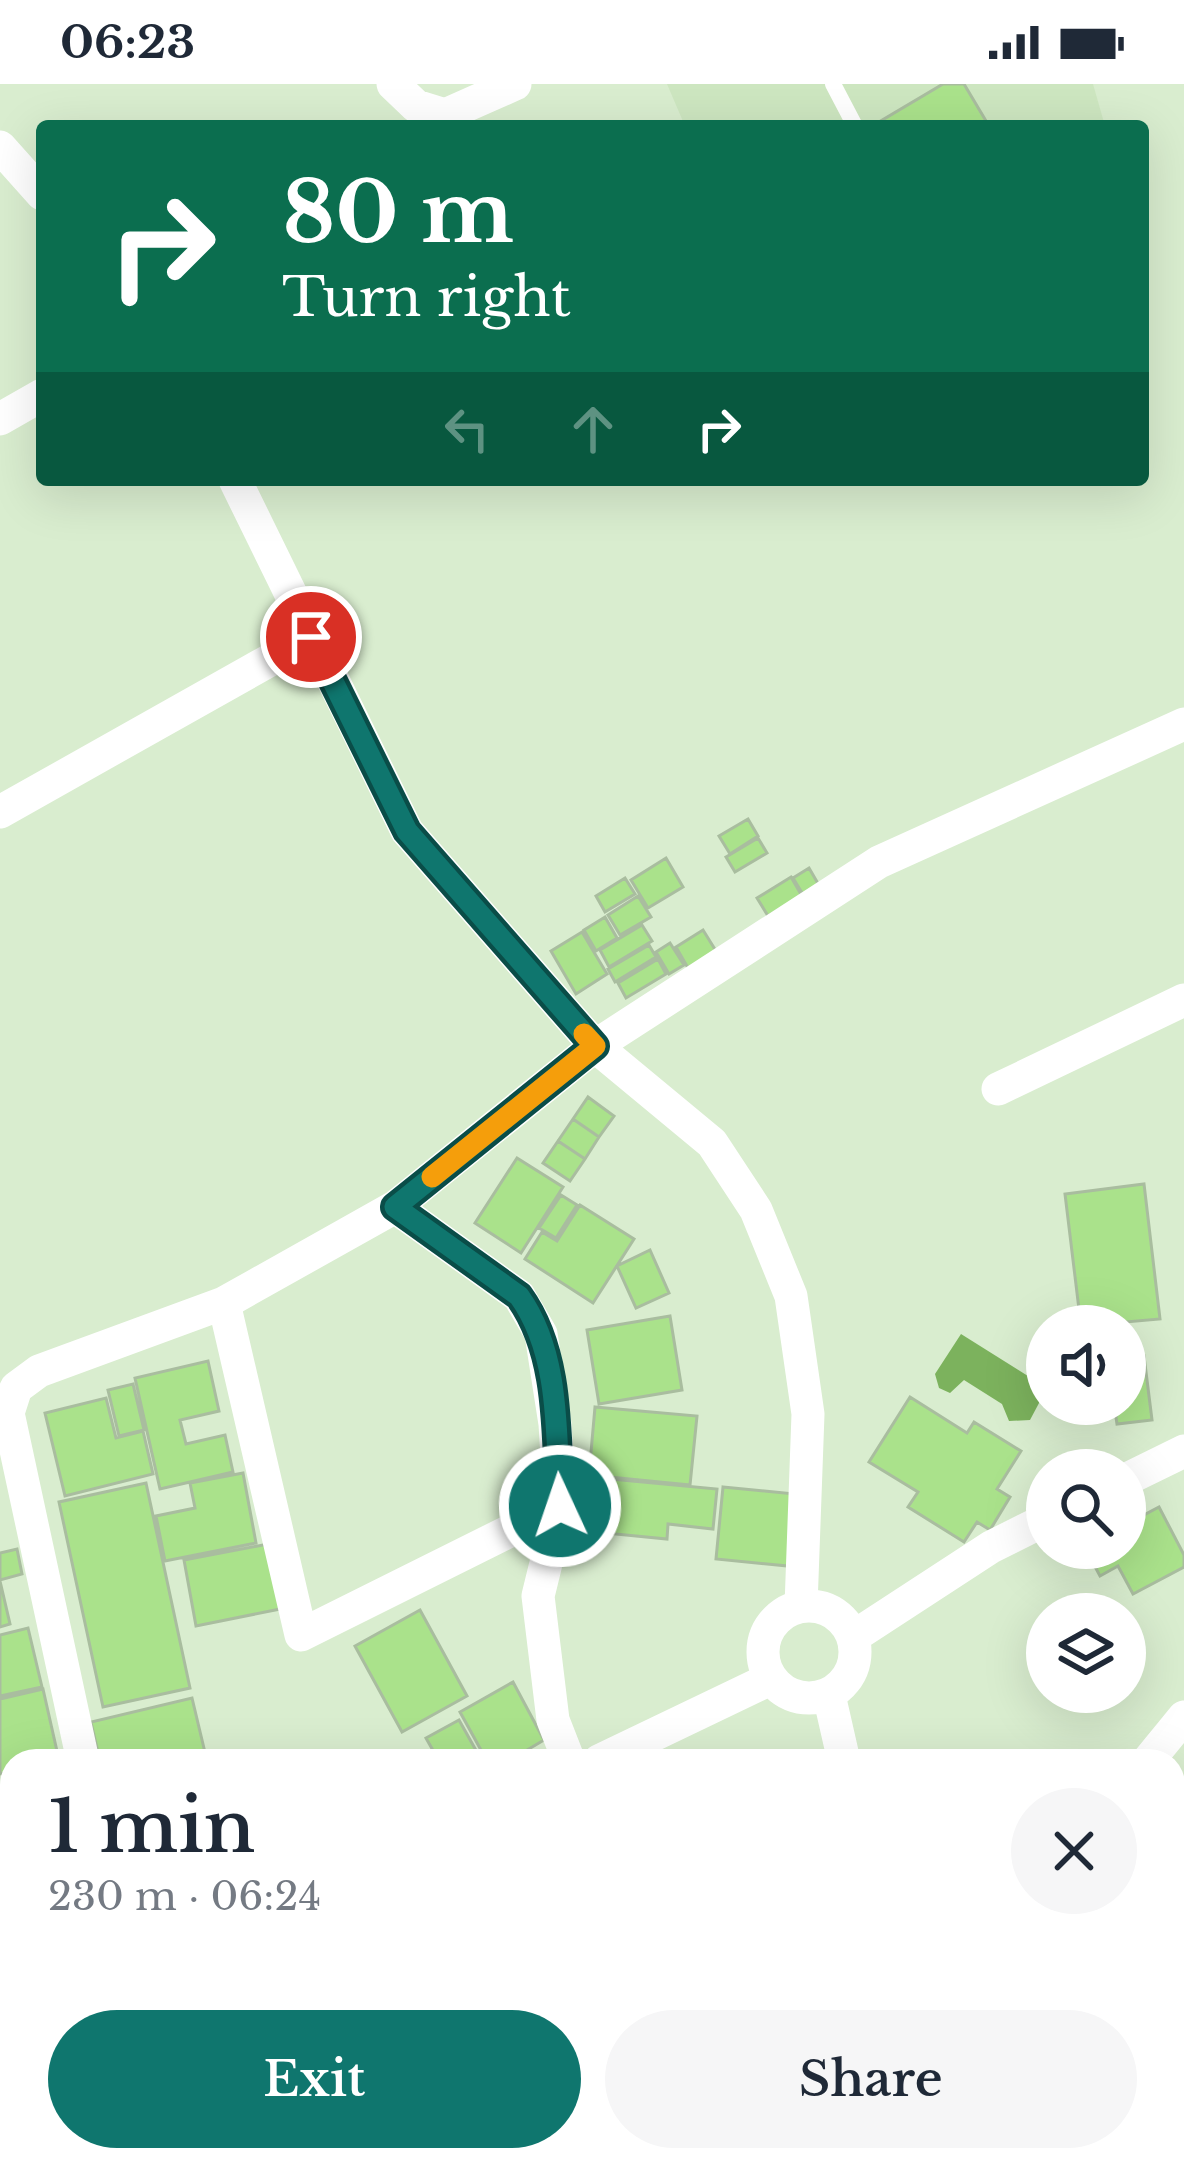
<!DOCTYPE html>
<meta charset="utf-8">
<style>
body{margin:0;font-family:"Libre Baskerville",serif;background:#f6f6f7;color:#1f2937;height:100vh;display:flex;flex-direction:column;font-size:45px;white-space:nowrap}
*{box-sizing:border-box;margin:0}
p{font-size:39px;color:#747a83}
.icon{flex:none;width:66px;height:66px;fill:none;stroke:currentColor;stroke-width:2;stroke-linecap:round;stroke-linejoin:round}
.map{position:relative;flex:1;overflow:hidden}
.details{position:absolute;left:0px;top:1665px;width:1185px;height:423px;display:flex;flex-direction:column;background:#fff;border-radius:36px 36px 0 0;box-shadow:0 12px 48px #0002}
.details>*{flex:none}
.hud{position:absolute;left:36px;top:36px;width:1113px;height:366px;border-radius:12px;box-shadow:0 12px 48px #0002;background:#0b6e4f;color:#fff;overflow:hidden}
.tools{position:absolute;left:1026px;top:1221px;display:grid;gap:24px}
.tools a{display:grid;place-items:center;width:120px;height:120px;border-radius:50%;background:#fff;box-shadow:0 12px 48px #0002;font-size:60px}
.pin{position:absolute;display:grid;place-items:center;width:102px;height:102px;color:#fff;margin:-51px;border:6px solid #fff;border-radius:50%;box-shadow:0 3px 12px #0007}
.me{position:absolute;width:132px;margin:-66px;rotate:357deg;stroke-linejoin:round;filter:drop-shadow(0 0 9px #0008)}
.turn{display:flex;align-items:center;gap:42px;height:252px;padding:0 48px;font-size:54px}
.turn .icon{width:156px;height:156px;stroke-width:2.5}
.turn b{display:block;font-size:84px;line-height:102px}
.lanes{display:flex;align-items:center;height:114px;padding:0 48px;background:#0003;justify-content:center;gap:60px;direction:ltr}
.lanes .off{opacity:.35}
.round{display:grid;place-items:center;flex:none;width:126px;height:126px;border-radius:63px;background:#f6f6f7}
.headline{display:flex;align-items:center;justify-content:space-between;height:204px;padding:0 48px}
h1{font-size:72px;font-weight:600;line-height:90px}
.cta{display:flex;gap:24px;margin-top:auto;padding:24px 48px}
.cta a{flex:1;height:138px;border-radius:72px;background:#0f766e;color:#fff;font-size:48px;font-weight:600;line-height:138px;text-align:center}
.cta a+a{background:#f6f6f7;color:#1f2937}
.status{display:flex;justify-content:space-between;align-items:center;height:84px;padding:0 60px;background:#fff;direction:ltr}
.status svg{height:33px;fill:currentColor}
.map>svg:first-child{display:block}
</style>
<div class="status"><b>06:23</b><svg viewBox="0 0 49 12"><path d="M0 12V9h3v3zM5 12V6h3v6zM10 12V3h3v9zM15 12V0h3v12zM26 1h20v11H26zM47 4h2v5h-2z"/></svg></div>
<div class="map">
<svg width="1184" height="2086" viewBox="0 0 1184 2086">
<rect width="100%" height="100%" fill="#d9edcf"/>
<!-- built -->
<path fill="#cde6c0" d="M667,0H1093L1105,42H685Z"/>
<!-- water -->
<path fill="#7cb25d" d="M961,1250L1047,1304L1030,1336L1009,1337L1002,1320L964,1296L950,1309L939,1304L935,1290Z"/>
<!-- building -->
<path fill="#aae28b" stroke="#a9bd9f" stroke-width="3" d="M943,0H964L989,42H882L879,38Z
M748,735L758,752L730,770L719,752Z
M758,754L767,769L735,788L726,773Z
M666,774L683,803L648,824L631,796Z
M809,784L820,803L804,812L793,794Z
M791,793L802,812L768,832L757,814Z
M625,794L635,810L605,828L596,812Z
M638,812L651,833L620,851L608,831Z
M605,833L617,854L596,867L584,846Z
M642,841L652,857L609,883L600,866Z
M703,846L716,867L688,884L676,863Z
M582,848L607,890L576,910L551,867Z
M670,859L684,881L669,890L656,868Z
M649,861L656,873L615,898L608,885Z
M658,875L666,890L626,914L618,899Z
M588,1013L614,1032L599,1053L573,1035Z
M573,1035L599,1053L585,1075L558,1057Z
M558,1057L585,1075L570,1097L543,1079Z
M517,1074L563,1103L521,1169L475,1139Z
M1144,1100L1160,1235L1081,1242L1065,1110Z
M561,1111L577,1121L556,1154L539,1144Z
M580,1121L634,1155L593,1219L525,1175L542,1148L557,1157Z
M650,1166L669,1209L636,1224L617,1182Z
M670,1232L682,1306L599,1320L587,1246Z
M1144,1272L1152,1336L1117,1340L1114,1320H1125V1274Z
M208,1277L219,1327L180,1336L186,1360L225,1351L233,1388L160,1405L135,1294Z
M133,1300L144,1346L119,1352L108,1306Z
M910,1313L967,1349L974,1338L1021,1367L997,1405L1010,1413L990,1446L977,1438L964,1458L908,1423L918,1408L869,1378Z
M106,1314L116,1354L143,1347L153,1390L65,1412L45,1329Z
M595,1323L697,1332L690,1401L589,1391Z
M243,1389L256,1459L165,1477L156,1432L195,1424L190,1399Z
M581,1393L608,1396L605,1433L577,1430Z
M611,1395L717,1405L713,1445L668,1440L667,1455L605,1449Z
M146,1399L190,1604L103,1623L59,1418Z
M723,1403L795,1410L788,1482L716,1475Z
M1159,1423L1184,1471V1483L1133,1510L1118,1482L1100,1492L1085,1464H1125V1441Z
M268,1460L280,1525L196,1542L184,1476Z
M17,1465L22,1490L0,1496V1469Z
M0,1497L10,1540L0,1543Z
M420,1526L467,1612L402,1648L355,1562Z
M28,1544L42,1603L0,1612V1551Z
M513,1598L544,1656L522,1669L526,1677H487L460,1628Z
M43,1605L59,1676L12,1677V1687L0,1690V1615Z
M192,1614L207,1677H100L91,1638Z
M459,1636L482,1677H439L426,1654Z
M12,1708V1907L0,1910V1711Z
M12,1913V1970L1,1916Z
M36,2076H139L141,2086H38Z
M189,2076H284L286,2086H191Z
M299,2076H396L398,2086H301Z"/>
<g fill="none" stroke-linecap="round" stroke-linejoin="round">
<!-- service -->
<path stroke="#fff" stroke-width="16" d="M833,0L855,42"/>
<!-- minor -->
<path stroke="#fff" stroke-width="33" d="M393,0L416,22L445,31L515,0
M0,63L42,110
M0,335L42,311
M235,396L407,747L595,962L712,1059L756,1126L791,1212L808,1330L801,1522
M0,728L311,553
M998,1005L1184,916
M395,1123L519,1212L541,1250L555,1340L560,1422L538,1512L553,1636L569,1677
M224,1219L301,1551L560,1422
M1125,1396L1184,1367
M763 1568a46 46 0 1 1 92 0a46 46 0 1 1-92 0Z
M853,1553L991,1463L1047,1435
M829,1611L844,1677
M83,1677L8,1329L16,1304L39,1287L224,1219L395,1123L595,962L879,778L1184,640
M599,1677L770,1595
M1148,1677L1184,1633
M1173,1795L1184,1790
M1173,2019L1184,2040
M163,2076L164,2086
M401,2076L404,2086
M1029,2076L1034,2086
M700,2086L707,2076"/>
</g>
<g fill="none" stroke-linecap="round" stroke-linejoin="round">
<!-- route casing -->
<g stroke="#0a4d48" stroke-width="30">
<path id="route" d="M311,553L407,747L595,962L395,1123L519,1212C561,1270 556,1353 560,1422"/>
</g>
<!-- route -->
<use href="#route" stroke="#0f766e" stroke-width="21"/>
<!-- slow -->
<path stroke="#f59e0b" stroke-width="21" d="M432,1093L595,962L584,950"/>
</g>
</svg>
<div class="tools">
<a><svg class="icon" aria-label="sound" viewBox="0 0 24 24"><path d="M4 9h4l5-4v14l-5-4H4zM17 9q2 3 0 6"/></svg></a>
<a><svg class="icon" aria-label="search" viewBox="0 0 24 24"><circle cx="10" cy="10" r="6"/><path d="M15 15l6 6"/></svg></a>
<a><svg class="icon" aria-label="layers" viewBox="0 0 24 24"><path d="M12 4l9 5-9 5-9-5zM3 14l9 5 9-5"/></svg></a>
</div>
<div class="pin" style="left:311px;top:553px;background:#d93025"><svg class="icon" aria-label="arrive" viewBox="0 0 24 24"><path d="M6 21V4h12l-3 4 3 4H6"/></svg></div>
<svg class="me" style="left:560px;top:1422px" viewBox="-20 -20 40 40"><circle r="17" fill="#0f766e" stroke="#fff" stroke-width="3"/><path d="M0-11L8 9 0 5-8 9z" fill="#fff"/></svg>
<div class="hud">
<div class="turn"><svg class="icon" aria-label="right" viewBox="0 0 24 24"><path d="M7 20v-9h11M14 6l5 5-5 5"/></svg><div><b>80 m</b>Turn right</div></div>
<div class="lanes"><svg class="icon off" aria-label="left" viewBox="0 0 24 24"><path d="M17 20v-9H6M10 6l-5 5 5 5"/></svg><svg class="icon off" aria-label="ahead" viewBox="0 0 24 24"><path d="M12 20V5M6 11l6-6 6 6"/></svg><svg class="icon" aria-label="right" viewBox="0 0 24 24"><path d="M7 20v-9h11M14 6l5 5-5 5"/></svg></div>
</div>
<section class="details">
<div class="headline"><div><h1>1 min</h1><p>230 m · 06:24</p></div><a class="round"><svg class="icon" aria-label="close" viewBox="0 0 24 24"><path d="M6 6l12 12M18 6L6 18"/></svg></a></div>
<div class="cta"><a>Exit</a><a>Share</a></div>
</section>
</div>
